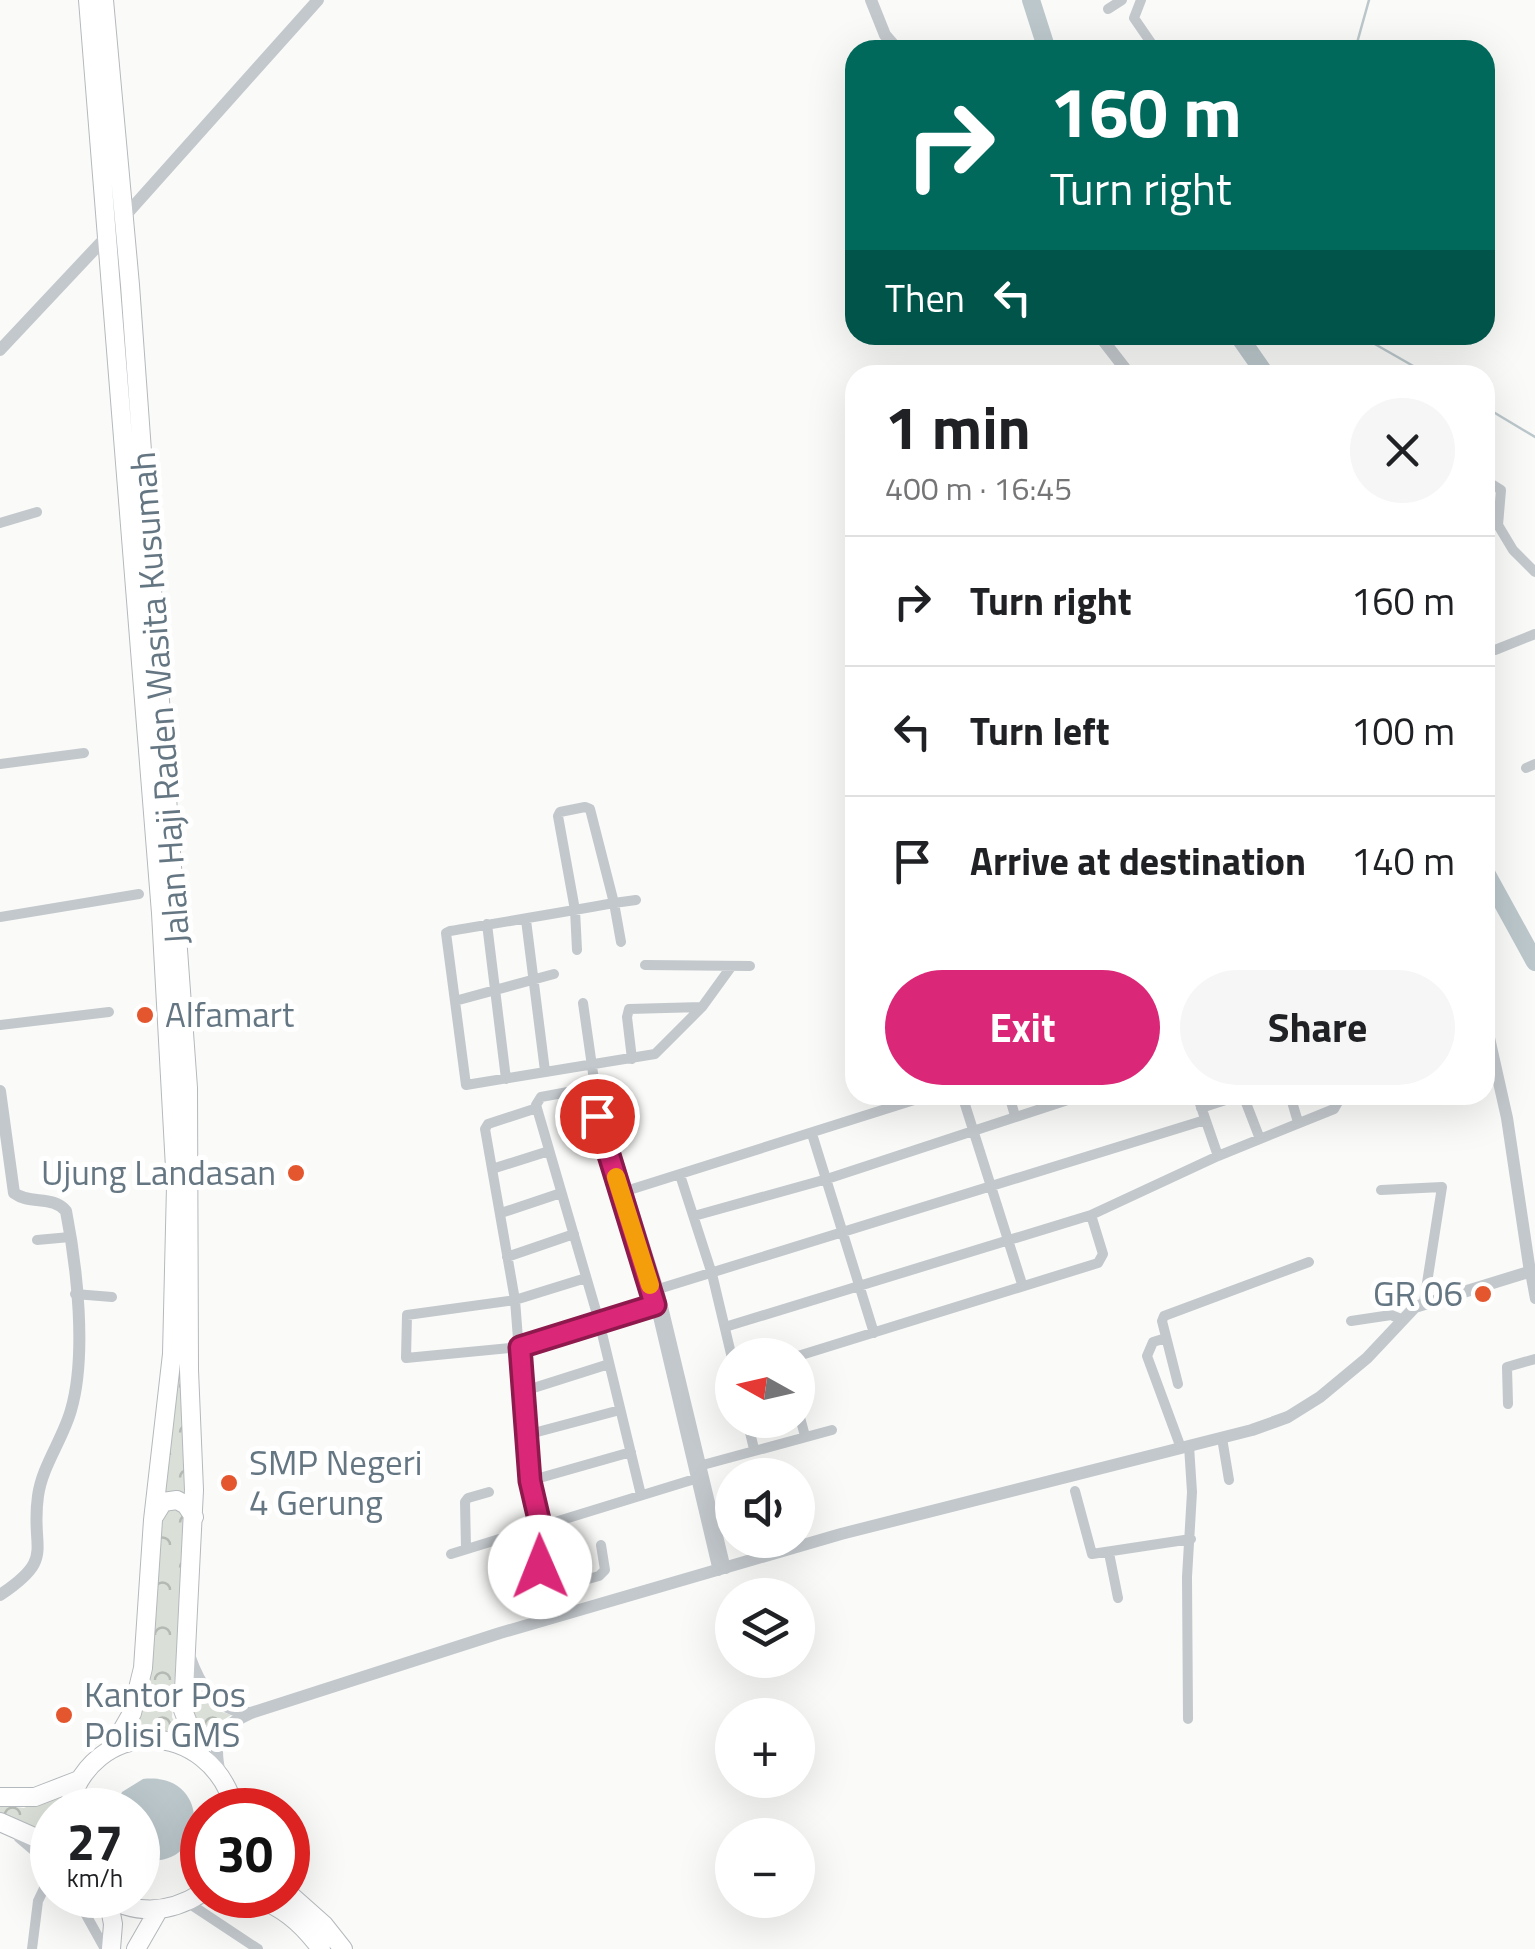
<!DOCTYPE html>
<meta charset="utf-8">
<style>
body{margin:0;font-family:"Titillium Web",sans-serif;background:#f6f6f6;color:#202124;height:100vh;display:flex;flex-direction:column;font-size:38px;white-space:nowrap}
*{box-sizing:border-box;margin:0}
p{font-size:32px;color:#757577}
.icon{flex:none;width:55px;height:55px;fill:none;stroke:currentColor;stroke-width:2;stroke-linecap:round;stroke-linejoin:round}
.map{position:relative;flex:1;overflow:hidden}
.sheet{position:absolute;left:845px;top:365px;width:650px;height:740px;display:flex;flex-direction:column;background:#fff;border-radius:30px;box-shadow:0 10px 40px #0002}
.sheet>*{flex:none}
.top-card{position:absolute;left:845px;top:40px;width:650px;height:305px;border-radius:30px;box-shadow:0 10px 40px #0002;background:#00695c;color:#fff;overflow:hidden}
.needle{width:65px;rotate:278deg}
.controls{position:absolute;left:715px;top:1338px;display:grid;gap:20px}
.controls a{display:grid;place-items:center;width:100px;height:100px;border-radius:50%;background:#fff;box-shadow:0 10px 40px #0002;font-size:50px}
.speed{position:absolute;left:30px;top:1788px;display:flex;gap:20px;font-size:50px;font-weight:700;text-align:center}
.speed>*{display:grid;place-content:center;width:130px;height:130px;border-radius:50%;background:#fff;box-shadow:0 10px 40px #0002;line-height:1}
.speed small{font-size:25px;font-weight:400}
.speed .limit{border:15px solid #d22;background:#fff;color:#111}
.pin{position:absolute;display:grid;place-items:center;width:85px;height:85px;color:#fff;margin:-42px;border:5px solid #fff;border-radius:50%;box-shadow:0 2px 10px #0007}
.me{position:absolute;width:110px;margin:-55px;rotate:359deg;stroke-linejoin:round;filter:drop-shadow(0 0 8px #0008)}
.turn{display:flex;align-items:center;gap:35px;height:210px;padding:0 40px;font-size:45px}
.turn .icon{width:130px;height:130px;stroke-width:2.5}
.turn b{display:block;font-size:70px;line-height:85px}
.then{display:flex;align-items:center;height:95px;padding:0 40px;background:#0003;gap:20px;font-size:38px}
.round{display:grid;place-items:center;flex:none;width:105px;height:105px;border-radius:52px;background:#f6f6f6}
.head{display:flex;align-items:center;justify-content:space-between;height:170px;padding:0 40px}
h1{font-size:60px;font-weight:700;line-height:75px}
.cta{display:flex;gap:20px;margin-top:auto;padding:20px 40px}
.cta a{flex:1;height:115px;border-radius:60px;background:#db2777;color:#fff;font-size:40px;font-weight:700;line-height:115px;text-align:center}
.cta a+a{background:#f6f6f6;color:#202124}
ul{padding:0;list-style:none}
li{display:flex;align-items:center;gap:30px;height:130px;padding:0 40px;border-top:2px solid #e0e0e0}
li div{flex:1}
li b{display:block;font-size:38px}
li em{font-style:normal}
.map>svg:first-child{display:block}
</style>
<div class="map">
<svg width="1535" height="1949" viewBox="0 0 1535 1949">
<defs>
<pattern id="park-crowns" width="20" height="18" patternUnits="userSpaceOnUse" patternTransform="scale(2.5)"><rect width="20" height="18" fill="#dadfd7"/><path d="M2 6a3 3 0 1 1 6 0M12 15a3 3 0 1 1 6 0" fill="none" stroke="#b4b9b4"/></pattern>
</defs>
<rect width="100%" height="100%" fill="#fafaf8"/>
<!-- park -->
<path fill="url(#park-crowns)" d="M180,1359L192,1499L159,1498Z
M167,1502L187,1512L172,1717L182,1739L157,1729L131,1733C158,1677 155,1574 159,1510Z
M188,1678L213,1709L231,1715L214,1726L206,1747L187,1725Z
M67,1789L59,1810H52V1838L0,1813V1805L24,1808Z"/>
<!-- water -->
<path fill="#bbc7cb" d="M143,1779C217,1771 207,1878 138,1858V1810H114L122,1792Z"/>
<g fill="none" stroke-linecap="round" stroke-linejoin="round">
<!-- stream -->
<path stroke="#bbc7cb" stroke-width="2.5" d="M1355,50L1369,0
M1359,335L1429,375
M1485,407L1535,437"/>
<!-- river -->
<path stroke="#bbc7cb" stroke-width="18" d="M1031,0L1047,50
M1238,335L1266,375
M1485,871L1535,962"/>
<!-- trunk casing -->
<g stroke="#b4b9bd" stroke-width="20">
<path id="trunk" d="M88,0L161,913L176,1186L172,1354L153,1520L143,1668L132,1713L112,1748
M104,0L130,285L188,1088L189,1370L194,1490L183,1710L200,1754
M155,1515L163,1502L177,1500L186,1505L194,1517
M0,1797H35L79,1780
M68,1810C90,1715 211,1717 235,1810
M0,1822L52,1845
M288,1893L324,1925L343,1949
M103,1895C136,1916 170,1913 202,1893
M247,1895C280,1904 301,1922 321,1949
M108,1898L113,1924L111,1949
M136,1949L159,1909"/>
</g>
<!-- minor -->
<path stroke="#c3c8cc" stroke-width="10" d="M1141,0L1134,18L1156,50
M1108,9L1122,0
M1485,480L1501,490L1498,525L1513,550L1535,572
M0,523L37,512
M1495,650L1535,634
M0,764L84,753
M1526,768L1535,764
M0,917L139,894
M526,920L545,1071
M487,924L506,1079
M621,942L614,903L636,900
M577,950L575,910L558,816L560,812L585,807L590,809L614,903C559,913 504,922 450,931L446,933L466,1085L655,1054L702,1007L731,967
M645,965L750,966
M455,1001L554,974
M583,1003L595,1087L659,1290L726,1569
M0,1025L109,1012
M632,1059L627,1017L629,1009L702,1007
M595,1087L541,1097L536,1105L599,1321L641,1495
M962,1095L1022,1284
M1009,1095L1015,1116
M1197,1095L1218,1156
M1243,1095L1260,1139
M1290,1095L1298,1122
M537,1108L488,1124L485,1129L515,1300L529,1481L540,1525
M1201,1108L1241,1095
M596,1112L652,1291L718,1571
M812,1134L874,1333
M492,1169L549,1151
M680,1175L712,1274L732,1358
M1381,1190L1442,1187L1424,1302
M626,1191L930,1095
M501,1213L561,1193
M694,1216L827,1179L1083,1095
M37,1240L70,1237
M507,1257L574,1234
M1530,1272L1535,1299
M586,1278L515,1300L407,1315L406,1358L520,1347L655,1305
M652,1291L1205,1120
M75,1294L112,1297
M1351,1321L1391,1315L1401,1319
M725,1327L1091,1215L1218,1156L1334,1109L1338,1102L1337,1095
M1166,1338L1153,1342L1147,1356L1181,1448
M798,1356L1098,1263L1103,1254L1091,1215
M1178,1384L1162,1321L1164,1316L1309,1262
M524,1391L609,1364
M1508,1404L1507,1367L1535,1359
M798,1410L805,1436
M747,1420L754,1449
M526,1435L620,1410
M1222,1438L1229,1480
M699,1466L832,1430
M529,1481L631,1452
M1075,1491L1092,1554L1191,1539
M533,1527L545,1592
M466,1548L465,1502L468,1498L489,1492
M1109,1553L1118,1598
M451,1554L698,1478
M514,1578L518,1592L523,1597L599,1576L605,1570L601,1545
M1188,1719L1187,1577L1192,1492L1189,1446
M19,1838L52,1866
M75,1895L105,1949
M187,1902L258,1949
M32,1949L38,1901L52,1872"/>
<!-- tertiary -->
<path stroke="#c3c8cc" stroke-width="12" d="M871,0L885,35L898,50
M124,217L318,0
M1099,335L1130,375
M0,350L108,235
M1485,1020L1507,1118L1530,1272
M0,1091L14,1193C30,1205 53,1195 66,1211C77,1267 87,1355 71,1410C63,1439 42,1466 38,1496C30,1551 57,1557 0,1595
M189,1655C200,1687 214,1709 249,1713
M220,1774C212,1738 218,1728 251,1713L500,1633L841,1534L1252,1430L1288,1417L1320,1397L1367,1358L1415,1307L1535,1270"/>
<!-- trunk -->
<use href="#trunk" stroke="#fff" stroke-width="18"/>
</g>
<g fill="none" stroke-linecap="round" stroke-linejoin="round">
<!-- route casing -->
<g stroke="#8e194d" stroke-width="25">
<path id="route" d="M540,1567L533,1527L540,1524L530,1481L520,1347L655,1305L597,1116"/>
</g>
<!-- route -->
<use href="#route" stroke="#db2777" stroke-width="18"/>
<!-- slow -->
<path stroke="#f59e0b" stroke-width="18" d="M616,1177L650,1285"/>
</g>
<!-- markers -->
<g fill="#e4572e" stroke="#fff" stroke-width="4">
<circle cx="145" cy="1015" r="10"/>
<circle cx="296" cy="1173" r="10"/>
<circle cx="1483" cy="1294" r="10"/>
<circle cx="229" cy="1483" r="10"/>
<circle cx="64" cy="1715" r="10"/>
</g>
<g text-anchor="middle" stroke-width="10" stroke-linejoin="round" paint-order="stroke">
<!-- street labels -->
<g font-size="35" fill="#657683" stroke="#fff">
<text transform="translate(160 698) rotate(-94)" y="12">Jalan Haji Raden Wasita Kusumah</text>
</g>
<!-- poi labels -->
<g font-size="35" fill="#657683" stroke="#fff" text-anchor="start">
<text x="165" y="1027">Alfamart</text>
<text x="276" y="1185" text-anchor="end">Ujung Landasan</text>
<text x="1463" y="1306" text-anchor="end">GR 06</text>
<text x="249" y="1475">SMP Negeri<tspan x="249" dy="40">4 Gerung</tspan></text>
<text x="84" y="1707">Kantor Pos<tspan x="84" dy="40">Polisi GMS</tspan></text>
</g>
</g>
</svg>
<div class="controls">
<a><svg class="needle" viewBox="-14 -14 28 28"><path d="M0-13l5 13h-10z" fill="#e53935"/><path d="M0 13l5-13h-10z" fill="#757577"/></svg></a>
<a><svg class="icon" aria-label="sound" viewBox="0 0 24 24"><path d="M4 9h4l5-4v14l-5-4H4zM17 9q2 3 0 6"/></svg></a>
<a><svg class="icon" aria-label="layers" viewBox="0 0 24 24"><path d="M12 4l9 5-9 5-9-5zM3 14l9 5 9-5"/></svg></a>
<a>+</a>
<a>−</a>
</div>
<div class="speed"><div>27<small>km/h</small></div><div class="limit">30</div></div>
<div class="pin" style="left:597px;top:1116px;background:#d93025"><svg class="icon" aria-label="arrive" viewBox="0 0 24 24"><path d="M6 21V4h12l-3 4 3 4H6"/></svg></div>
<svg class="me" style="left:540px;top:1567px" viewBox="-20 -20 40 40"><circle r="19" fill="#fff"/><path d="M0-13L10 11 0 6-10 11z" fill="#db2777"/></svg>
<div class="top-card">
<div class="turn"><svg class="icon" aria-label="right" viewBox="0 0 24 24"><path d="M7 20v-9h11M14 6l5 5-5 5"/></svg><div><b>160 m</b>Turn right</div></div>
<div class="then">Then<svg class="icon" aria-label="left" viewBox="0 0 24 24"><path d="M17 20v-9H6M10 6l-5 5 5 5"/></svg></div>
</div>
<section class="sheet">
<div class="head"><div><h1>1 min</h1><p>400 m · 16:45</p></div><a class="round"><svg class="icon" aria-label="close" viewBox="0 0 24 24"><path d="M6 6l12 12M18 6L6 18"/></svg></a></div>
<ul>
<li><svg class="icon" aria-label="right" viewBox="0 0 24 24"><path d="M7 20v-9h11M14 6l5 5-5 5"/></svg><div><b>Turn right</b></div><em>160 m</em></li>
<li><svg class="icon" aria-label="left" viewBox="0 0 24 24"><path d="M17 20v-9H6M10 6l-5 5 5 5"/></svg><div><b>Turn left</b></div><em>100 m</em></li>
<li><svg class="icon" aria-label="arrive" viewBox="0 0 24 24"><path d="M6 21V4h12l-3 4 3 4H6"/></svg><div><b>Arrive at destination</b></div><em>140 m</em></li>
</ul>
<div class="cta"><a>Exit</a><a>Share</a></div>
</section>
</div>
